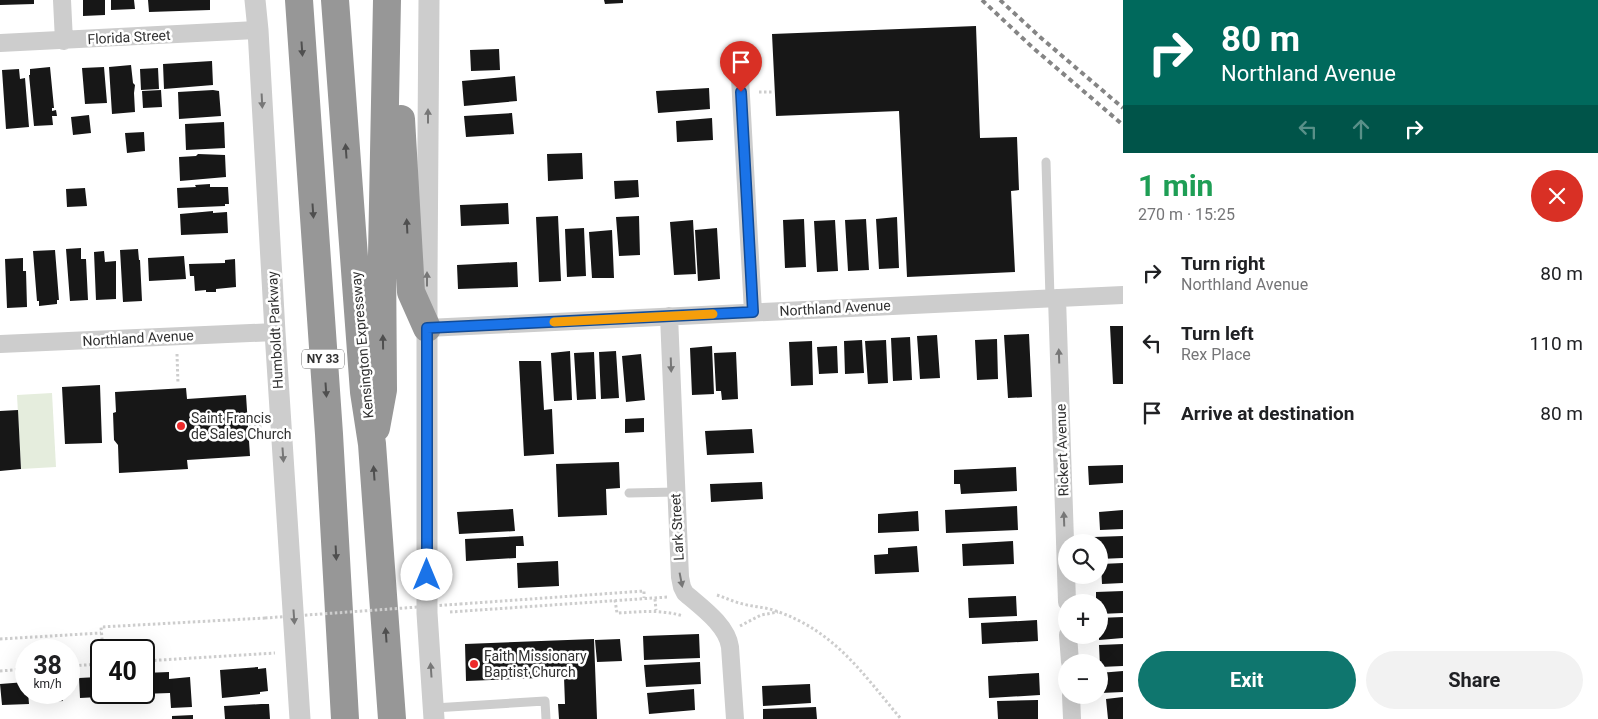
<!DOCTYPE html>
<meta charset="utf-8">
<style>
body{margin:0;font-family:Roboto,sans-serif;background:#f2f2f2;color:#202124;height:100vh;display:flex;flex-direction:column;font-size:19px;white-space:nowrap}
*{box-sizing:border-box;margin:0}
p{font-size:16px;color:#757577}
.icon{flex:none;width:28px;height:28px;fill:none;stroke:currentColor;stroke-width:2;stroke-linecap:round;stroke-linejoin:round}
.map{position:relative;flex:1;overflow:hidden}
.details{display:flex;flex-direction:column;background:#fff;width:475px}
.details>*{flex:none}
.hud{background:#00695c;color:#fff;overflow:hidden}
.tools{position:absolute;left:1058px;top:534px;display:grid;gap:10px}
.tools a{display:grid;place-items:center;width:50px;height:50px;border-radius:50%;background:#fff;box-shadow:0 5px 20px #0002;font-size:25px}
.speed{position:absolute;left:15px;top:639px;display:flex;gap:10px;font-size:25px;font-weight:700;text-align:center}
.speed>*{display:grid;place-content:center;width:65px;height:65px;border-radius:50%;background:#fff;box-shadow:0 5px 20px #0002;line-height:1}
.speed small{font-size:12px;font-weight:400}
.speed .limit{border:2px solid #111;border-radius:8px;background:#fff;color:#111}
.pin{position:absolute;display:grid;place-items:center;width:42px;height:42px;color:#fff;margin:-51px -21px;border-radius:50% 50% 50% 0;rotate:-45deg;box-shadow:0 0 5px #0007}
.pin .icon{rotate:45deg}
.me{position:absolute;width:55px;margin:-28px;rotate:0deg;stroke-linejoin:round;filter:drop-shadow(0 0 4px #0008)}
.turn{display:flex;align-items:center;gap:18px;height:105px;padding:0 15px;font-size:22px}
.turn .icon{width:65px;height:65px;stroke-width:2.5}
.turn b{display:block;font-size:35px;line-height:42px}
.lanes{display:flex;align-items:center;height:48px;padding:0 15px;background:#0003;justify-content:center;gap:25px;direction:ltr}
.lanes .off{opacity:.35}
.round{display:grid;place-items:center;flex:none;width:52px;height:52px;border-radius:26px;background:#f2f2f2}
.headline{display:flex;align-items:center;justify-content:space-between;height:85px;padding:0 15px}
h1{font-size:30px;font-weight:700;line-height:38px;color:#1e9e55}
.cta{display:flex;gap:10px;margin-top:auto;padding:10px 15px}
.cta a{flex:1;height:58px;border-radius:30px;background:#0f766e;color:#fff;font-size:20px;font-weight:700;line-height:58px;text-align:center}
.cta a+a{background:#f2f2f2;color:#202124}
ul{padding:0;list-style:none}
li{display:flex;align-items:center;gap:15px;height:70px;padding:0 15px}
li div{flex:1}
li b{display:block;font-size:19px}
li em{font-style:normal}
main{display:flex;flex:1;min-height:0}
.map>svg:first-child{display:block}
</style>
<main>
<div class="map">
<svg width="1123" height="719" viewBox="0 0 1123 719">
<rect width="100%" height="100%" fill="#fff"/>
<!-- green -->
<path fill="#e5eddd" d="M52,393L56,467L21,469L17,395Z"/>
<!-- building -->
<path fill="#171717" d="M0,0H34V4L0,5Z
M83,0H105V15L83,16Z
M111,0H134L135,9L111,10Z
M148,0H210V10L149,12Z
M604,0H623V3L605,4Z
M976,26L980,138L1017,137L1019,190L1011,191L1015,272L907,277L899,111L776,116L772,34Z
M499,49L500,70L471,71L470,50Z
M212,61L213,85L164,89L163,64Z
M131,65L133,83L135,85L134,93L135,112L112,114L109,67Z
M50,67L54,108H52V111L56,110L57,116H52L53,125L34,126L29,75H30V69Z
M104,67L107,103L85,104L82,68Z
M158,68L159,89L141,90L140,69Z
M19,69L20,79L25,78L29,127L6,129L2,70Z
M515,76L517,101L464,106L462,81Z
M709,88L710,109L658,113L656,91Z
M161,90L162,107L143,108L142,91Z
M213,90L219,91L221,116L179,119L178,92Z
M512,113L514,134L466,137L464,116Z
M89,115L91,133L73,135L71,117Z
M712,118L713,140L677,142L676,121Z
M224,122L225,148L186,150L185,124Z
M144,132L145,151L127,153L125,133Z
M582,153L583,179L548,181L547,154Z
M198,154L225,155L226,177L180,181L179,157L196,156Z
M638,180L639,197L615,199L614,181Z
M210,184V187H228L229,204H225V206L178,208L177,188L196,187L195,185Z
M85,188L87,206L67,207L66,189Z
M508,203L509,224L461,226L460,205Z
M213,211V213L227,212L228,233L181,235L180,214Z
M558,216L561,281L539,282L536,217Z
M639,216L640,255L619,256L616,217Z
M897,217L899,268L879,269L876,219Z
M804,219L806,267L785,268L783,220Z
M866,219L869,270L848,271L845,220Z
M693,220L696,274L674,275L670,222Z
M835,220L838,271L817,272L814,221Z
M584,228L586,276L567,277L565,229Z
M717,228L720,279L698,281L695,230Z
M612,230L614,278H592L589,232Z
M81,248V259H86L88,300L70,301L66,249Z
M138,249L139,260H140L142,301L123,302L120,250Z
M55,250L59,300H57V304L39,306V301H37L33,251Z
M104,251L105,262L116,261V299L96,300L94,252Z
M184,256L186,279L149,281L148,258Z
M23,258V271H26L27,307L7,308L5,259Z
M235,259L236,287L216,289V292H206V290L195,291L194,276H190L189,264L225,263V260Z
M517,262L518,287L458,289L457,265Z
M1110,326H1123V384H1113Z
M1029,334L1032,397L1008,398L1004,335Z
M937,335L940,378L920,379L917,336Z
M910,337L912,380L893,381L891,338Z
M997,339L998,379L977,380L975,340Z
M862,340L864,373L845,374L844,341Z
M886,340L888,383L868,384L865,341Z
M812,341L813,385L791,386L789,342Z
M712,346L714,394L692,395L690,348Z
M837,346L838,373L819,374L817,347Z
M570,351L572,400L554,401L551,353Z
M616,351L619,398L601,399L599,352Z
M594,352L596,399L577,400L574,353Z
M736,352L738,399L722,400L721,391H716L714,353Z
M641,354L645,400L626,402L622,356Z
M519,361H541L544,410L552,409L554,454L524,456Z
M100,385L102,443L65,444L62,387Z
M186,388L187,399L246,395L250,456L187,460L188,469L119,473L118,445L114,440L113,413L116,412L115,392Z
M18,410L21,469L0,471V411Z
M644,418V432L625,433V419Z
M752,429L754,453L707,455L705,431Z
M619,462L620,488L606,489L607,515L558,517L556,464Z
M1123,465V483L1089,485L1088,466Z
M1016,467L1017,491L961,494L960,484H954V470Z
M762,482L763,499L711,502L710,484Z
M1017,506L1018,530L946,533L945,510Z
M513,509L515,531L459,534L457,512Z
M1123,510V529L1100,530L1099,512Z
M918,511L919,531L878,533V514Z
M523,536L524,546H516V558L466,561L465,539Z
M1123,536V558L1099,559V542H1094V537Z
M1013,541L1014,564L963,566L962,544Z
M917,546L919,572L875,574L874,555L888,554V548Z
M558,561L559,586L518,588L517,563Z
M1123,563V583L1102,584L1101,564Z
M1123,591V613L1099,614V602H1096V592Z
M1016,596L1017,616L969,618L968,598Z
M1123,617V638L1099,640V618Z
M1037,620L1038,641L982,644L981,623Z
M699,634L700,658L644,660L643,636Z
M594,639L597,719H559L558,704H565L564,677L466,681L465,644Z
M620,639L622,661L597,662L595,640Z
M1123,644V666L1100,667L1099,645Z
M700,662L701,684L646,687L644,665Z
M258,667V669L266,668L268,691L260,692V694L222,698L220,670Z
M1123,671V692L1101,693L1099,673Z
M169,672V679L190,677L192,707L171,708L170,693L141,694V692H144V673Z
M1039,673L1040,695L989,698L988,676Z
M98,677L99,697L80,698L79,678Z
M26,682V692H28L29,704L2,705L0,684Z
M810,684L811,703L763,706L762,686Z
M694,689L695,710L649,714L647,693Z
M49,692H62L63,701L49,702Z
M114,692H134L135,695L114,696Z
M1123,697V719H1108L1106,699Z
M1038,700V719H998L997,701Z
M261,704H269L270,719H225L224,706Z
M816,707L817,719H763V709Z
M193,715V719H172V716Z"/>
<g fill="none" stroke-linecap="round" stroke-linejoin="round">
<!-- path -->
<path stroke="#cdcdcd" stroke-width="3" stroke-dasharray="2.5 2.5" stroke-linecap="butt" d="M759,92H772
M177,354L178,384
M249,426H263
M717,595C726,598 734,602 743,604C754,607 765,607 776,611C835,631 863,674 901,719
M655,599L656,610
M615,600L617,613C641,612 660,609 683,616
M460,604L644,591V598
M450,612L668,597
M740,626L761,615L778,612
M0,639L101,633
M103,650L101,627L265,618
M144,661L275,653
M69,666L101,664
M0,671L26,669"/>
<!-- service -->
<path stroke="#cdcdcd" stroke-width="9" d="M1046,162L1050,298
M629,493L676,492
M434,708L545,701L546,719"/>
<!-- minor -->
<path stroke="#cdcdcd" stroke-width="18" d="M62,0L64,41
M0,43L258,30
M739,60L753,312
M1057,298L1067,602
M669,316L680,577L682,587L685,593C701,607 727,625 730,647L735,719
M427,328L1123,295
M0,344L275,332
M1068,635L1070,662
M1071,695L1072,719"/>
<!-- tertiary -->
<path stroke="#cdcdcd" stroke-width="21" d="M255,0L258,30L275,332L300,719
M429,0L427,277V613L434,719"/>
<!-- motorway -->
<path stroke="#979797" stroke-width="28" d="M299,0L329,434L345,719
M335,0L364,392L372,444L392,719
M401,119L411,292L427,328
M376,428L383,390L382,255L387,0"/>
<!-- rail -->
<path stroke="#858585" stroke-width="4" stroke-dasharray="5 4" stroke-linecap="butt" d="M982,0L1032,47L1123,125
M1000,0L1040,37L1123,108"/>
<!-- path-bridge -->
<path stroke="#cdcdcd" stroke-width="3" stroke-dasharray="2.5 2.5" stroke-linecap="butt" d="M265,618L460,604"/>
</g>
<!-- one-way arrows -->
<defs><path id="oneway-solid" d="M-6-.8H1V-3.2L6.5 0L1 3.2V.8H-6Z" transform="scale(1.25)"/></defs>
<g fill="#4f4f4f">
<use href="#oneway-solid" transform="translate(302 49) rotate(86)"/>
<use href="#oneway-solid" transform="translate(346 151) rotate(-94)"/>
<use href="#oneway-solid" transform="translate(313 211) rotate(86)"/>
<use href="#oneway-solid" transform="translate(407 226) rotate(-93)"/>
<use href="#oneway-solid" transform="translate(383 342) rotate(-91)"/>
<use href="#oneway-solid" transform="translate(326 390) rotate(86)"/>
<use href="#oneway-solid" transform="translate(374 473) rotate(-94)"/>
<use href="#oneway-solid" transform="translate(336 553) rotate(87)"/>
<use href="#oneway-solid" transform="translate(386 635) rotate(-94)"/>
</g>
<g fill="#777">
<use href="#oneway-solid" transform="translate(262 101) rotate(87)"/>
<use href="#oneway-solid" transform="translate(428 116) rotate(-90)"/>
<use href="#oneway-solid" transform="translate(427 279) rotate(-90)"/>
<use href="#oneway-solid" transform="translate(1059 356) rotate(-92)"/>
<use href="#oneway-solid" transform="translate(671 365) rotate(88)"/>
<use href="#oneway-solid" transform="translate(283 455) rotate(86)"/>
<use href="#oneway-solid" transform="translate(1064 519) rotate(-92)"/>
<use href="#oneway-solid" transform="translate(681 580) rotate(79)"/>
<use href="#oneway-solid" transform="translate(294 617) rotate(86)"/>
<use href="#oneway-solid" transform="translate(431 670) rotate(-94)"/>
</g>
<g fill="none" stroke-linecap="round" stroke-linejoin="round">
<!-- route casing -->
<g stroke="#114b97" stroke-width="12">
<path id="route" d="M427,575V328L753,312L741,92"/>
</g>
<!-- route -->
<use href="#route" stroke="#1a73e8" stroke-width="9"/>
<!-- slow -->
<path stroke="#f59e0b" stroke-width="9" d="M554,322L713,314"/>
</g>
<!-- markers -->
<g fill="#ed2b2c" stroke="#fff" stroke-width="2">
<circle cx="181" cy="426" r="5"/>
<circle cx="474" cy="664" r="5"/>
</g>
<g text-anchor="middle" stroke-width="5" stroke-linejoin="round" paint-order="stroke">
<!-- shield labels -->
<rect fill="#fff" stroke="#6e6e6e" stroke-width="1" x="302" y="349.5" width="42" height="19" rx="4"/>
<g font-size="12" font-weight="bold" fill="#303030">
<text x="323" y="363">NY 33</text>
</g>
<!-- street labels -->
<g font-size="14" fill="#303030" stroke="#fff">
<text transform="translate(129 37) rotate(-3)" y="5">Florida Street</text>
<text transform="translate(835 308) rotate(-3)" y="5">Northland Avenue</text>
<text transform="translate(275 330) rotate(-93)" y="5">Humboldt Parkway</text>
<text transform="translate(138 338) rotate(-3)" y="5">Northland Avenue</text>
<text transform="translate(362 345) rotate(-95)" y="5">Kensington Expressway</text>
<text transform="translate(1062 450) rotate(-92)" y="5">Rickert Avenue</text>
<text transform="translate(677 527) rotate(-93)" y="5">Lark Street</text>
</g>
<!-- poi labels -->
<g font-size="14" fill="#303030" stroke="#fff" text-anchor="start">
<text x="191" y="423">Saint Francis<tspan x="191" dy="16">de Sales Church</tspan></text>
<text x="484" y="661">Faith Missionary<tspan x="484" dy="16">Baptist Church</tspan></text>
</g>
</g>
</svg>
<div class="tools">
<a><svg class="icon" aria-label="search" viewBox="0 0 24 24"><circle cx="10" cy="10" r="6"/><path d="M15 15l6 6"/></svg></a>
<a>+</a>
<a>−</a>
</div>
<div class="speed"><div>38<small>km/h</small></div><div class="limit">40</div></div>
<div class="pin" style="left:741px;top:92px;background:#d93025"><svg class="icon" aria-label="arrive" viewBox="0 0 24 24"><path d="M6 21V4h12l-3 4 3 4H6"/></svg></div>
<svg class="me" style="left:427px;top:575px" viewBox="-20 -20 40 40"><circle r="19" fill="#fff"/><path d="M0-13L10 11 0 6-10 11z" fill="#1a73e8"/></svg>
</div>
<section class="details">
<div class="hud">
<div class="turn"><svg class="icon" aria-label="right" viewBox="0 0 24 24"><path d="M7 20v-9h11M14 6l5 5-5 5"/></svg><div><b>80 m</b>Northland Avenue</div></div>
<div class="lanes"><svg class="icon off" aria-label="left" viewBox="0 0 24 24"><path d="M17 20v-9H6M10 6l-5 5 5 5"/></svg><svg class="icon off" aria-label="ahead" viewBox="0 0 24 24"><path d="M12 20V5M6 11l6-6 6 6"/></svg><svg class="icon" aria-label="right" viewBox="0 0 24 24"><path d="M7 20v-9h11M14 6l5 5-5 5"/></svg></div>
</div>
<div class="headline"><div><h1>1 min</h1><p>270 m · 15:25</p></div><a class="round" style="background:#d93025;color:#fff"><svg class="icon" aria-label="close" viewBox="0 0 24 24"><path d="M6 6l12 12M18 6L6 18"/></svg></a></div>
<ul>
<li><svg class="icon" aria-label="right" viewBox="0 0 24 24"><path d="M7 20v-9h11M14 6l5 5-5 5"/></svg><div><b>Turn right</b><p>Northland Avenue</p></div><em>80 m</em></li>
<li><svg class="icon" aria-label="left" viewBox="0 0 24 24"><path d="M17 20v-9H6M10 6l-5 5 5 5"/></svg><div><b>Turn left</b><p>Rex Place</p></div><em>110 m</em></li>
<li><svg class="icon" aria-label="arrive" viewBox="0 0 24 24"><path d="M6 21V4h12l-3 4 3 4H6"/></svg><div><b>Arrive at destination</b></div><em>80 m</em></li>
</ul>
<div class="cta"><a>Exit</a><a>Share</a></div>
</section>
</main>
